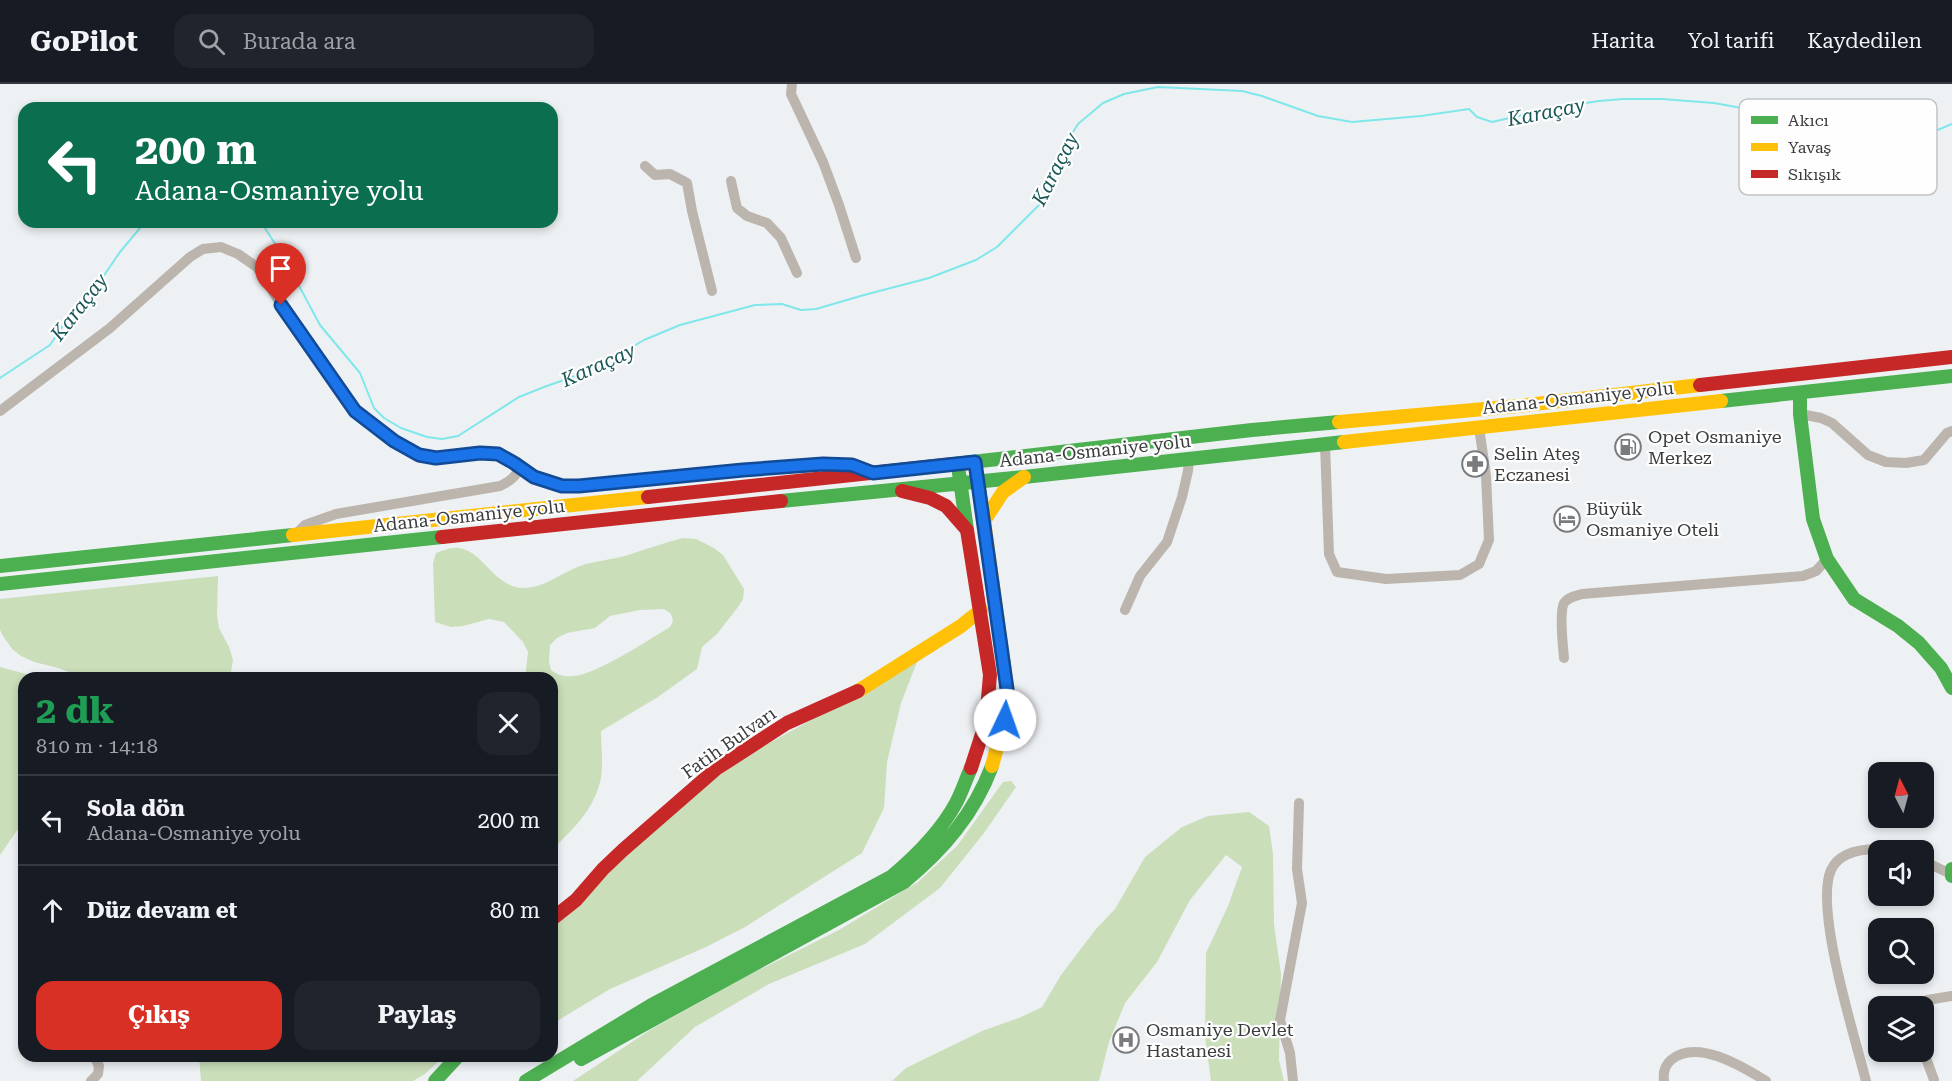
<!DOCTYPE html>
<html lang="tr">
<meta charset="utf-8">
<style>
body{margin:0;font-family:"Roboto Serif",serif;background:#20242c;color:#f1f3f6;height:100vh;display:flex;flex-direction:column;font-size:22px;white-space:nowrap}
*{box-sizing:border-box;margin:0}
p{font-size:20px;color:#9ea1a6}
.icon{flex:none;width:33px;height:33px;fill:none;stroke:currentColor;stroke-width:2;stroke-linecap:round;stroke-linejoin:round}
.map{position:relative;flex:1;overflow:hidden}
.sheet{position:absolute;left:18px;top:588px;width:540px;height:390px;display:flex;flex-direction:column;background:#171b24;border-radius:18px;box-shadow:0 3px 9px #0003}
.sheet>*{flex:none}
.top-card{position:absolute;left:18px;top:18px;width:540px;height:126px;border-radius:18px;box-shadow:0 3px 9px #0003;background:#0b6e4f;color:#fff;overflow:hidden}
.needle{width:39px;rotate:354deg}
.buttons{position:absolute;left:1868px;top:678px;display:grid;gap:12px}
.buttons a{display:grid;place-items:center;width:66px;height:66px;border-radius:12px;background:#171b24;box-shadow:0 3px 9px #0003;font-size:30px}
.pin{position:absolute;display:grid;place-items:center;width:51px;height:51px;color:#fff;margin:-62px -26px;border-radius:50% 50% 50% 0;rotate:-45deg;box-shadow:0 0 6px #0007}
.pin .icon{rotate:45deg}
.me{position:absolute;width:66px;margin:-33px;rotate:3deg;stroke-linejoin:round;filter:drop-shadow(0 0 4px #0008)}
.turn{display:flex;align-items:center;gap:21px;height:126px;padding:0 18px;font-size:27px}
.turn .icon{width:78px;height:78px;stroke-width:2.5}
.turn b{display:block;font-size:42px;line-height:51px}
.round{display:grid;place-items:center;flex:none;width:63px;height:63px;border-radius:18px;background:#20242c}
.overview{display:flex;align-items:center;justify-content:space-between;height:102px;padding:0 18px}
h1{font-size:36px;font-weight:700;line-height:45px;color:#1e9e55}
.primary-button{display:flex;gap:12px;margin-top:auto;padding:12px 18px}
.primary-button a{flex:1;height:69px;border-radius:18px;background:#d93025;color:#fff;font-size:24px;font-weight:700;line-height:69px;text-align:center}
.primary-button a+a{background:#20242c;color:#f1f3f6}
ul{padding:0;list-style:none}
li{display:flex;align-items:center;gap:18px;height:90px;padding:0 18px;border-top:2px solid #363941}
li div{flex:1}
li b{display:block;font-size:22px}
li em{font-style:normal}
header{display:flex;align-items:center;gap:36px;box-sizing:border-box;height:84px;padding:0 30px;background:#171b24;border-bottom:2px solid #363941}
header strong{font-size:28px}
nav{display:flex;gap:33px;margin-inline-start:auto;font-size:21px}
.search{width:420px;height:54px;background:#20242c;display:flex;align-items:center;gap:15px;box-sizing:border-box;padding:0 21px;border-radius:18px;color:#9ea1a6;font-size:22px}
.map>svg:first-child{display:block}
</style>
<header>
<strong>GoPilot</strong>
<div class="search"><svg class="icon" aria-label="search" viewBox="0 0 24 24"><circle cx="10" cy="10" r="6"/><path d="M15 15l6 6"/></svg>Burada ara</div>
<nav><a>Harita</a><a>Yol tarifi</a><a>Kaydedilen</a></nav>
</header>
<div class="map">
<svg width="1952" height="997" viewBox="0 0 1952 997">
<rect width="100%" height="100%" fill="#eef1f4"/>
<!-- green -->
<path fill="#cadeba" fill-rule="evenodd" d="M683,454L696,455L714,464L723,471L744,505L743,515L738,523L717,550L702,563L697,585L658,613L601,647C601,663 604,683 600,698C593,727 572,746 552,766V594H525L528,568L523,558L504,538L489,535L463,542L451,543L435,538L433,479L436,469C443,467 450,463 458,464C483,466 494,504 524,504C544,504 561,489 580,482C594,477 610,476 625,472C644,466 663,459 683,454ZM664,525L671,530L673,537L670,543C648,556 596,591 573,592C563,593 558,591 551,586L549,577L550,561L557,554L567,549L595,544L610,532L640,526Z
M218,492L217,531L219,544L229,563L233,576L230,594H85L58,584L34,578L21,572L12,565L3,552L0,546V515Z
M917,578L901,619L887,678L884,724L862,769L745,843L706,863L610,905L552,940V835L636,758L740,675Z
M0,583L41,594H24V742L18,745L0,771Z
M1011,697L1016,703L984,749L940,804L865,860L769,900L695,943L637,997H573L650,946L745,893L839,846L918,798L957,762L1003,698Z
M1249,728L1269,742L1273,770L1274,840L1281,890L1279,976L1284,997H1211L1205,952L1206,869L1228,822L1242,783L1226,771L1190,816L1157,878L1125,919L1109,958L1099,997H892L906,984L982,947L1019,934L1042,923L1061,891L1096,845L1115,825L1145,773L1182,743L1208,732Z
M199,972H444L425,990L413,997H201Z"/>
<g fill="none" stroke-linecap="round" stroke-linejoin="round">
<!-- stream -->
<path stroke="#7fe7ea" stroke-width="2" d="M261,138L283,172L320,241L360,289L374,324L384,334L401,344L427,353L442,355L458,352L519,313L544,303L595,285L644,256L680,241L755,221L782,220L801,226L816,225L864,211L929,194L976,176L997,163L1041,119L1053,97L1063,64L1078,40L1103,19L1124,10L1158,3L1242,7L1262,12L1318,32L1352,38L1421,32L1469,25L1477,33L1492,38L1553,24L1599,17L1623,15H1662L1714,19L1747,25L1776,32L1814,49H1860L1897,54L1926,51L1952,40
M0,294L50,261L76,222L96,203L120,168L145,138"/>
<!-- street -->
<path stroke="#bbb5ad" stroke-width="10" d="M792,0L791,10L823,78L839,121L856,174
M645,82L655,91L670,90L687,99L692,127L712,207
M731,97L737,124L747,132L767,139L781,154L797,189
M0,327L110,244L190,173L203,165L221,163L238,170L257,183L306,259L355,327L394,357L419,371L436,374L480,369L498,370L534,393L548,398L562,402H579C643,396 707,388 771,384C802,381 836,375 866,386
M1800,330L1821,334L1832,339L1868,371L1886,378L1906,379L1924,376L1947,349L1952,347
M1325,360L1329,470L1337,488L1386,495L1460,491L1479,480L1489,456L1486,392L1479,343
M297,449L305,441L336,430L500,402C509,398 517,393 519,383
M1125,526L1140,492L1167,458L1182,413L1188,387L1189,375
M1564,574C1563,563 1559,528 1564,519C1568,513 1576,512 1582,510L1803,492L1816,487L1827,475
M1923,777L1951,790
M1920,922L1927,916L1952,912
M1923,966L1934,996
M91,997L98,990L99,982L94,972
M1293,997L1290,969L1280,936L1302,819L1297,785L1299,719
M1664,997C1663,989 1665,981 1671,976C1697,954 1743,983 1766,997
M1866,997C1855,953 1814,825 1831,786C1841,764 1872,764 1892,766"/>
<!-- fast -->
<path stroke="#4caf50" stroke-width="14" d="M1800,309V330L1813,435L1827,475L1854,515L1898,542L1919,559L1941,584L1952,604
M1721,317L1952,292
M954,380L1252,346L1339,338
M976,386L984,437
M959,389L967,446
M781,417L1024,393L1344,358
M0,482L293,451
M0,500L442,453
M1952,785V792
M581,975L904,798C943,766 974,730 992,682
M435,997L458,972
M526,997L650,922L891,793C916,772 941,747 956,719C962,708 966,695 971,684"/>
<!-- slow -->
<path stroke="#ffc107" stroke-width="14" d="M1339,338L1518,322L1700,301
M1344,358L1721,317
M293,451L648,413
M858,607L961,542L981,526
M992,682L1005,634L1007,604L984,437L1003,408L1024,393"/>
<!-- jam -->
<path stroke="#c62828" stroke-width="14" d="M1700,301L1952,273
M902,407L930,414L946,422L967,446L990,591L986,638L971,684
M648,413L954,380
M442,453L781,417
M552,835L576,816L603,785L623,766L716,685L787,639L858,607"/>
</g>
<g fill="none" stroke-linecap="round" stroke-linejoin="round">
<!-- route casing -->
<g stroke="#114b97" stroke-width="15">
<path id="route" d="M281,221L355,327L394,357L419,371L436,374L480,369L498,370L514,379L534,393L562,402H579L743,386L823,380L852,381L873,389L975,378L1007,605L1005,636"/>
</g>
<!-- route -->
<use href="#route" stroke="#1a73e8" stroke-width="10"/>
</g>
<!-- icons -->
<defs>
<g id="fuel-ring" transform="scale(1.35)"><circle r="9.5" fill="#fefefe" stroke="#797b7e" stroke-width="1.5"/><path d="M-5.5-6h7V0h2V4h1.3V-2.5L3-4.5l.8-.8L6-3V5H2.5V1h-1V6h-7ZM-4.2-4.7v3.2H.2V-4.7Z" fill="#797b7e"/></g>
<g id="pharmacy-ring" transform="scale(1.35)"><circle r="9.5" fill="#fefefe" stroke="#797b7e" stroke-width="1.5"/><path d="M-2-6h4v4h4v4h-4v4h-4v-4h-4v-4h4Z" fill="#797b7e"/></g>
<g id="hotel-ring" transform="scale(1.35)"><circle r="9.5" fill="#fefefe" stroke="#797b7e" stroke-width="1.5"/><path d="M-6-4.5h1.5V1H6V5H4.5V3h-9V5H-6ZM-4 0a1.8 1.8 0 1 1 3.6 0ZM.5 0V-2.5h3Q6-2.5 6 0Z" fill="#797b7e"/></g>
<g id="hospital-ring" transform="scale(1.35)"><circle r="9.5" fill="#fefefe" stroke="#797b7e" stroke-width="1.5"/><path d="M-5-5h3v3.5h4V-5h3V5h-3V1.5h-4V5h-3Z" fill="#797b7e"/></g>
</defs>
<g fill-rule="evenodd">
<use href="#fuel-ring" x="1628" y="363"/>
<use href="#pharmacy-ring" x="1475" y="380"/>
<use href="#hotel-ring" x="1567" y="435"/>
<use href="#hospital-ring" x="1126" y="956"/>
</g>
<g text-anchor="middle" stroke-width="4.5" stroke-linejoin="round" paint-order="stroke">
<!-- street labels -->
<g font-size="18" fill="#3a3c3e" stroke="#fefefe">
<text transform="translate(1578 314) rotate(-6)" y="6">Adana-Osmaniye yolu</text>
<text transform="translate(1095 367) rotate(-6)" y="6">Adana-Osmaniye yolu</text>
<text transform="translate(469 432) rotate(-6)" y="6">Adana-Osmaniye yolu</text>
<text transform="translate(729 659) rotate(-35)" y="6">Fatih Bulvarı</text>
</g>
<!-- poi labels -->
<g font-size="18" fill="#3a3c3e" stroke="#fefefe" text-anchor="start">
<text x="1648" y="359">Opet Osmaniye<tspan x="1648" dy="21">Merkez</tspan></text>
<text x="1494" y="376">Selin Ateş<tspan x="1494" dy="21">Eczanesi</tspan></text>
<text x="1586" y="431">Büyük<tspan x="1586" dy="21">Osmaniye Oteli</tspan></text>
<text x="1146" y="952">Osmaniye Devlet<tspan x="1146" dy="21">Hastanesi</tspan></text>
</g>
<!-- water labels -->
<g font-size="20" font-style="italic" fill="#195758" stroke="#fefefe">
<text transform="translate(1546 28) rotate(-11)" y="7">Karaçay</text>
<text transform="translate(1055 85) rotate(-63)" y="7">Karaçay</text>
<text transform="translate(79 223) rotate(-52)" y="7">Karaçay</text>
<text transform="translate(598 281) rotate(-24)" y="7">Karaçay</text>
</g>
</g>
<!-- legend -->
<rect x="1739" y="15" width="198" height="96" rx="9" fill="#fefefe" stroke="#c3c4c4" stroke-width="1.5"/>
<rect x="1751" y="32" width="27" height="8" fill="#4caf50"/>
<rect x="1751" y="59" width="27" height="8" fill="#ffc107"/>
<rect x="1751" y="86" width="27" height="8" fill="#c62828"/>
<g font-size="16" fill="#3a3c3e">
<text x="1788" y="42">Akıcı</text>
<text x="1788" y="69">Yavaş</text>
<text x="1788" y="96">Sıkışık</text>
</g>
</svg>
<div class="buttons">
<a><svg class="needle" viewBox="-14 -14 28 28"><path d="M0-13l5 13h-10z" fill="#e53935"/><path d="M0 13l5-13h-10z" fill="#9ea1a6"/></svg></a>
<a><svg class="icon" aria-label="sound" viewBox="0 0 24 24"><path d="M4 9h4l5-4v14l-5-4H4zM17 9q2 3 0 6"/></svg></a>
<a><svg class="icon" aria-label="search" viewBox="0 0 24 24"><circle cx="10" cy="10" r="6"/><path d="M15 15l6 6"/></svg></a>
<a><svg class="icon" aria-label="layers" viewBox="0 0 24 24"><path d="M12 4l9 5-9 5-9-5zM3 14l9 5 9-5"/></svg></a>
</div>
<div class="pin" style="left:281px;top:221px;background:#d93025"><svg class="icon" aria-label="arrive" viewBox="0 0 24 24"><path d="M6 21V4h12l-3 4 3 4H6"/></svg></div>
<svg class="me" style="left:1005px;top:636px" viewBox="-20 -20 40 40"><circle r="19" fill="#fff"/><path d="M0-13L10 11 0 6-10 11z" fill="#1a73e8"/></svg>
<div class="top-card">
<div class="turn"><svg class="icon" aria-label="left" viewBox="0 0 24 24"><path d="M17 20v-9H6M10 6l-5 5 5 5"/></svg><div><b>200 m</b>Adana-Osmaniye yolu</div></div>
</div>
<section class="sheet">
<div class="overview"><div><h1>2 dk</h1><p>810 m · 14:18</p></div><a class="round"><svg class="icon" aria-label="close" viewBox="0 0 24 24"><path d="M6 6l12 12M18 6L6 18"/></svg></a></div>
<ul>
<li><svg class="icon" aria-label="left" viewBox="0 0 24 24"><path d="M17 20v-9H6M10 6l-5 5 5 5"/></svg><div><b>Sola dön</b><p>Adana-Osmaniye yolu</p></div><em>200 m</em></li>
<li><svg class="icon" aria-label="ahead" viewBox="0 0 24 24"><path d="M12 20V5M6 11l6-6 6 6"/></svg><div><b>Düz devam et</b></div><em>80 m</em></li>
</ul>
<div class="primary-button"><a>Çıkış</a><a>Paylaş</a></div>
</section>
</div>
